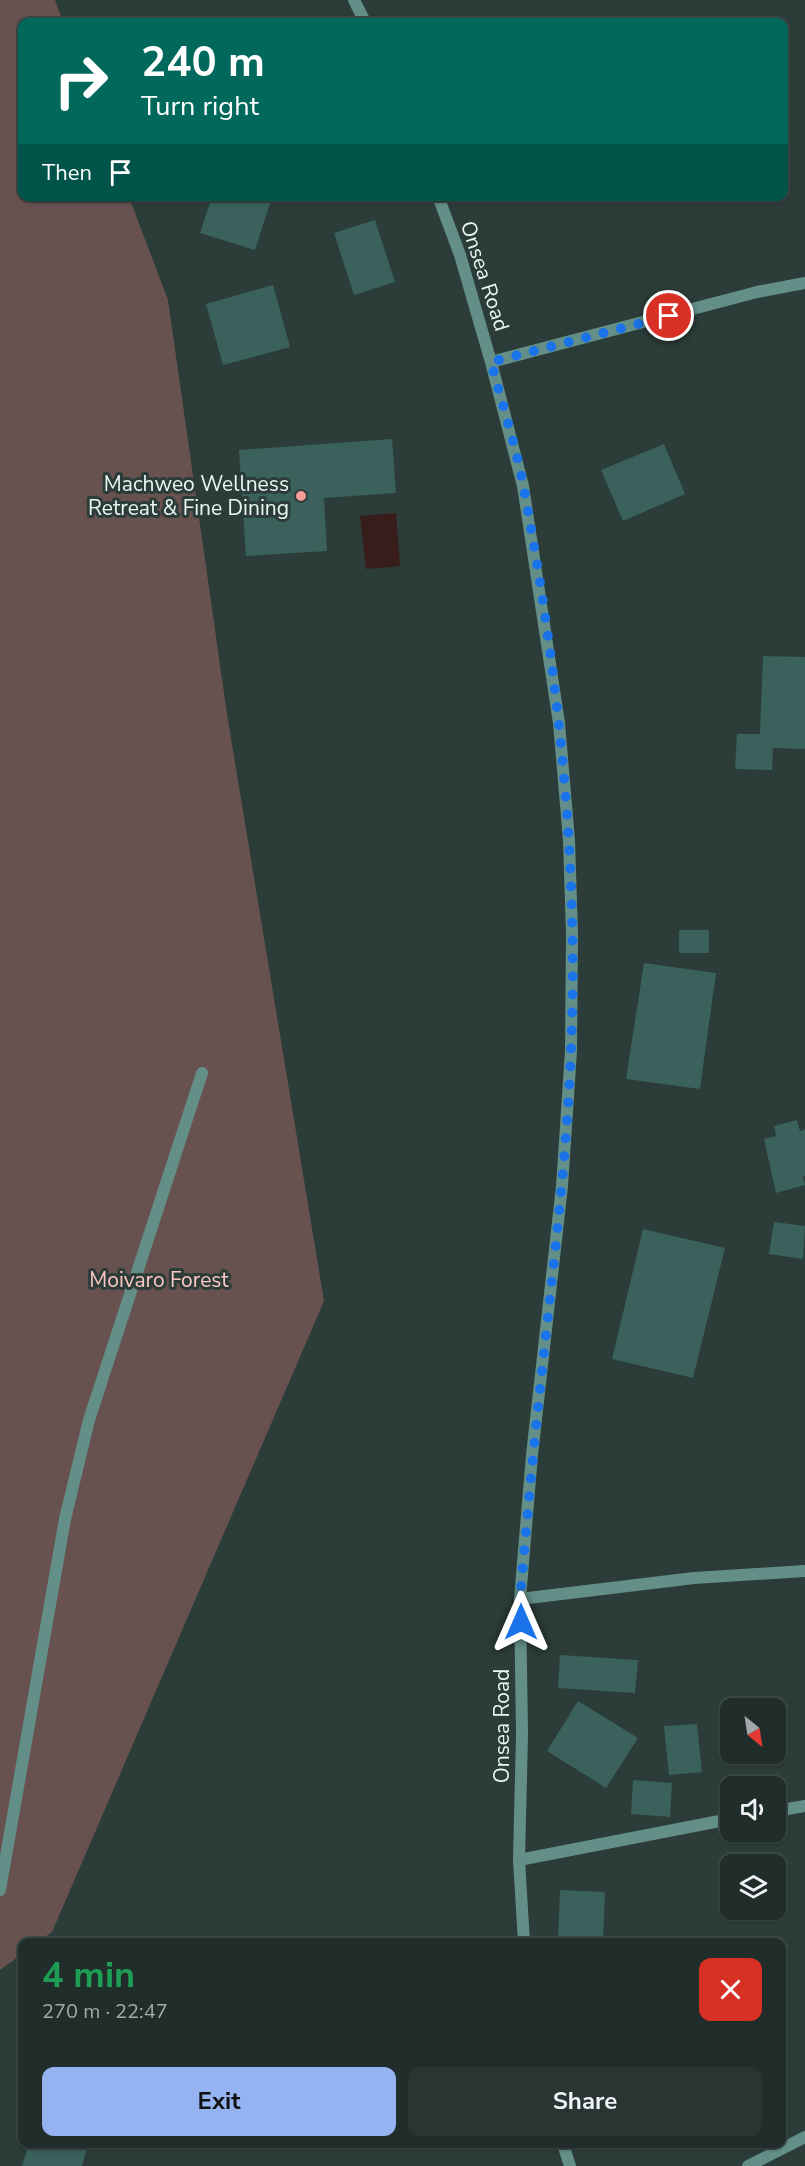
<!DOCTYPE html>
<meta charset="utf-8">
<style>
body{margin:0;font-family:"Nunito Sans",sans-serif;background:#283533;color:#f1f3f6;height:100vh;display:flex;flex-direction:column;font-size:22px;white-space:nowrap}
*{box-sizing:border-box;margin:0}
p{font-size:20px;color:#a2a8a9}
.icon{flex:none;width:33px;height:33px;fill:none;stroke:currentColor;stroke-width:2;stroke-linecap:round;stroke-linejoin:round}
.map{position:relative;flex:1;overflow:hidden}
.drawer{position:absolute;left:18px;top:1938px;width:768px;height:210px;display:flex;flex-direction:column;background:#202d2b;border-radius:12px;box-shadow:0 2px 4px #0004,0 0 0 2px #3d4947}
.drawer>*{flex:none}
.top-card{position:absolute;left:18px;top:18px;width:770px;height:183px;border-radius:12px;box-shadow:0 2px 4px #0004,0 0 0 2px #3d4947;background:#00695c;color:#fff;overflow:hidden}
.needle{width:39px;rotate:150deg}
.fabs{position:absolute;left:720px;top:1698px;display:grid;gap:12px}
.fabs a{display:grid;place-items:center;width:66px;height:66px;border-radius:12px;background:#202d2b;box-shadow:0 2px 4px #0004,0 0 0 2px #3d4947;font-size:30px}
.pin{position:absolute;display:grid;place-items:center;width:51px;height:51px;color:#fff;margin:-26px;border:3px solid #fff;border-radius:50%;box-shadow:0 2px 6px #0007}
.me{position:absolute;width:66px;margin:-33px;rotate:0deg;stroke-linejoin:round;filter:drop-shadow(0 0 4px #0008)}
.turn{display:flex;align-items:center;gap:21px;height:126px;padding:0 24px;font-size:27px}
.turn .icon{width:78px;height:78px;stroke-width:2.5}
.turn b{display:block;font-size:42px;line-height:51px}
.then{display:flex;align-items:center;height:57px;padding:0 24px;background:#0003;gap:12px;font-size:22px}
.round{display:grid;place-items:center;flex:none;width:63px;height:63px;border-radius:12px;background:#283533}
.headline{display:flex;align-items:center;justify-content:space-between;height:102px;padding:0 24px}
h1{font-size:36px;font-weight:700;line-height:45px;color:#1e9e55}
.button{display:flex;gap:12px;margin-top:auto;padding:12px 24px}
.button a{flex:1;height:69px;border-radius:12px;background:#95b2f1;color:#111;font-size:24px;font-weight:700;line-height:69px;text-align:center}
.button a+a{background:#283533;color:#f1f3f6}
.map>svg:first-child{display:block}
</style>
<div class="map">
<svg width="805" height="2166" viewBox="0 0 805 2166">
<rect width="100%" height="100%" fill="#2b3c39"/>
<!-- green -->
<path fill="#675250" d="M0,0H55L63,22H22V196L129,197L168,300L227,714L324,1301L52,1932L38,1942H22V1954L0,1970Z"/>
<!-- water -->
<path fill="#391d1b" d="M396,513L400,566L366,569L360,516Z"/>
<!-- building -->
<path fill="#3a615c" d="M212,196H261L271,200L255,250L200,233Z
M375,220L395,282L354,295L334,233Z
M273,285L290,347L223,365L206,304Z
M392,439L396,493L324,498L327,551L246,556L239,450Z
M664,444L685,494L623,521L601,470Z
M763,656L805,657V749L773,748L772,770L735,769L737,734H760Z
M679,930H709V953H679Z
M644,963L716,973L700,1089L626,1079Z
M797,1120L800,1131L805,1129V1176H803L805,1185L776,1193L764,1139L776,1136L774,1126Z
M774,1222L805,1226L803,1259L769,1254Z
M643,1229L725,1248L693,1378L612,1359Z
M560,1655L638,1660L635,1693L558,1688Z
M578,1701L638,1738L606,1788L547,1751Z
M697,1724L702,1772L669,1775L664,1726Z
M633,1780L672,1783L670,1817L631,1814Z
M560,1890L605,1892L603,1942H558Z
M29,2144H88L82,2166H22Z"/>
<g fill="none" stroke-linecap="round" stroke-linejoin="round">
<!-- minor -->
<path stroke="#648f89" stroke-width="12" d="M354,0L365,22
M438,196L460,255L491,362L523,486L559,723L569,840L572,934L571,1051L562,1186L532,1455L520,1599L522,1735L519,1860L524,1942
M491,362L757,292L805,283
M520,1599L694,1578L805,1571
M776,1811L805,1806
M519,1860L730,1819
M0,1890L65,1519L89,1420L202,1073
M563,2144L570,2166
M748,2166L805,2137"/>
</g>
<g fill="none" stroke-linecap="round" stroke-linejoin="round">
<!-- route -->
<path stroke="#1a73e8" stroke-width="10" stroke-dasharray="0 18" d="M521,1622L520,1599C527,1520 534,1441 543,1362C554,1259 567,1155 571,1050C579,862 558,674 524,489C516,446 502,404 491,362L669,316"/>
</g>
<!-- markers -->
<circle fill="#f59c95" stroke="#2b3c39" stroke-width="2" cx="301" cy="496" r="6"/>
<g text-anchor="middle" stroke-width="6" stroke-linejoin="round" paint-order="stroke">
<!-- street labels -->
<g font-size="21" fill="#ebf6f4" stroke="#2b3c39">
<text transform="translate(485 276) rotate(72)" y="7">Onsea Road</text>
<text transform="translate(502 1726) rotate(-90)" y="7">Onsea Road</text>
</g>
<!-- poi labels -->
<g font-size="21" fill="#ebf6f4" stroke="#2b3c39" text-anchor="end">
<text x="289" y="491">Machweo Wellness<tspan x="289" dy="24">Retreat &amp; Fine Dining</tspan></text>
</g>
<!-- park labels -->
<g font-size="21" fill="#fbc6c2" stroke="#2b3c39">
<text x="159" y="1287">Moivaro Forest</text>
</g>
</g>
</svg>
<div class="fabs">
<a><svg class="needle" viewBox="-14 -14 28 28"><path d="M0-13l5 13h-10z" fill="#e53935"/><path d="M0 13l5-13h-10z" fill="#a2a8a9"/></svg></a>
<a><svg class="icon" aria-label="sound" viewBox="0 0 24 24"><path d="M4 9h4l5-4v14l-5-4H4zM17 9q2 3 0 6"/></svg></a>
<a><svg class="icon" aria-label="layers" viewBox="0 0 24 24"><path d="M12 4l9 5-9 5-9-5zM3 14l9 5 9-5"/></svg></a>
</div>
<div class="pin" style="left:669px;top:316px;background:#d93025"><svg class="icon" aria-label="arrive" viewBox="0 0 24 24"><path d="M6 21V4h12l-3 4 3 4H6"/></svg></div>
<svg class="me" style="left:521px;top:1622px" viewBox="-20 -20 40 40"><path d="M0-17L14 15 0 8-14 15z" fill="#1a73e8" stroke="#fff" stroke-width="4"/></svg>
<div class="top-card">
<div class="turn"><svg class="icon" aria-label="right" viewBox="0 0 24 24"><path d="M7 20v-9h11M14 6l5 5-5 5"/></svg><div><b>240 m</b>Turn right</div></div>
<div class="then">Then<svg class="icon" aria-label="arrive" viewBox="0 0 24 24"><path d="M6 21V4h12l-3 4 3 4H6"/></svg></div>
</div>
<section class="drawer">
<div class="headline"><div><h1>4 min</h1><p>270 m · 22:47</p></div><a class="round" style="background:#d93025;color:#fff"><svg class="icon" aria-label="close" viewBox="0 0 24 24"><path d="M6 6l12 12M18 6L6 18"/></svg></a></div>
<div class="button"><a>Exit</a><a>Share</a></div>
</section>
</div>
